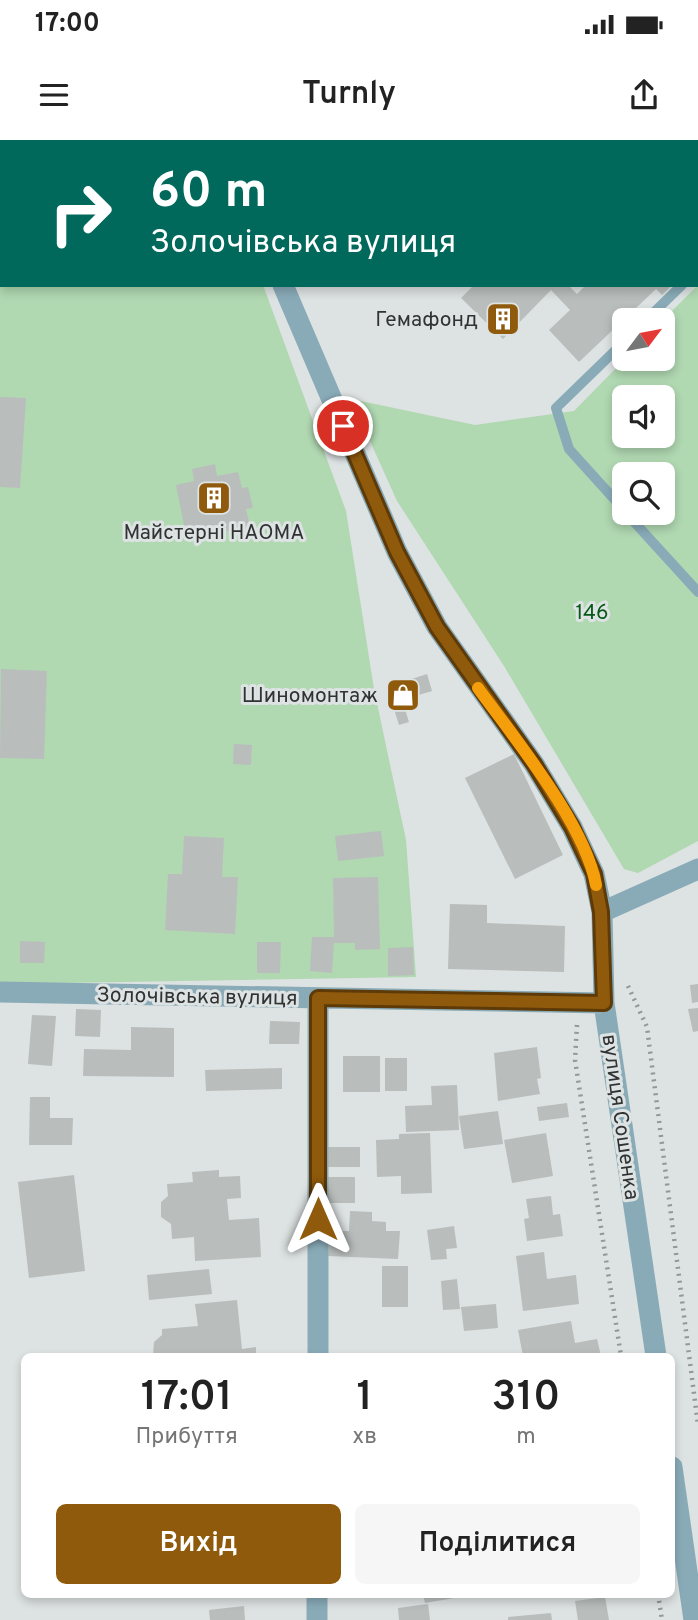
<!DOCTYPE html>
<html lang="uk">
<meta charset="utf-8">
<style>
body{margin:0;font-family:Overpass,sans-serif;background:#f6f6f6;color:#222;height:100vh;display:flex;flex-direction:column;font-size:26px;white-space:nowrap}
*{box-sizing:border-box;margin:0}
p{font-size:23px;color:#767676}
.icon{flex:none;width:38px;height:38px;fill:none;stroke:currentColor;stroke-width:2;stroke-linecap:round;stroke-linejoin:round}
.map{position:relative;flex:1;overflow:hidden}
.panel{position:absolute;left:21px;top:1213px;width:654px;height:245px;display:flex;flex-direction:column;background:#fff;border-radius:10px;box-shadow:0 4px 10px #0003}
.panel>*{flex:none}
.banner{position:absolute;left:0px;top:0px;width:698px;height:147px;box-shadow:0 4px 10px #0003;background:#00695c;color:#fff;overflow:hidden}
.needle{width:46px;rotate:58deg}
.buttons{position:absolute;left:612px;top:168px;display:grid;gap:14px}
.buttons a{display:grid;place-items:center;width:63px;height:63px;border-radius:10px;background:#fff;box-shadow:0 4px 10px #0003;font-size:35px}
.pin{position:absolute;display:grid;place-items:center;width:60px;height:60px;color:#fff;margin:-30px;border:4px solid #fff;border-radius:50%;box-shadow:0 2px 7px #0007}
.me{position:absolute;width:77px;margin:-38px;rotate:0deg;stroke-linejoin:round;filter:drop-shadow(0 0 5px #0008)}
.turn{display:flex;align-items:center;gap:24px;height:147px;padding:0 35px;font-size:32px}
.turn .icon{width:91px;height:91px;stroke-width:2.5}
.turn b{display:block;font-size:49px;line-height:60px}
.eta{display:flex;justify-content:space-evenly;align-items:center;height:119px;text-align:center}
.eta b{font-size:42px;font-weight:600;line-height:49px}
.action{display:flex;gap:14px;margin-top:auto;padding:14px 35px}
.action a{flex:1;height:80px;border-radius:10px;background:#8f5a0c;color:#fff;font-size:28px;font-weight:600;line-height:80px;text-align:center}
.action a+a{background:#f6f6f6;color:#222}
.status{display:flex;justify-content:space-between;align-items:center;height:49px;padding:0 35px;background:#fff;direction:ltr}
.status svg{height:19px;fill:currentColor}
header{display:flex;justify-content:space-between;align-items:center;height:91px;padding:0 35px;background:#fff;font-size:32px;font-weight:600}
.map>svg:first-child{display:block}
</style>
<div class="status"><b>17:00</b><svg viewBox="0 0 49 12"><path d="M0 12V9h3v3zM5 12V6h3v6zM10 12V3h3v9zM15 12V0h3v12zM26 1h20v11H26zM47 4h2v5h-2z"/></svg></div>
<header><svg class="icon" aria-label="menu" viewBox="0 0 24 24"><path d="M4 6h16M4 12h16M4 18h16"/></svg>Turnly<svg class="icon" aria-label="share" viewBox="0 0 24 24"><path d="M12 15V3M7 8l5-5 5 5M5 13v7h14v-7"/></svg></header>
<div class="map">
<svg width="698" height="1480" viewBox="0 0 698 1480">
<rect width="100%" height="100%" fill="#dde2e2"/>
<!-- green -->
<path fill="#b0d8b1" fill-rule="evenodd" d="M0,0H247V2H2V66Z
M0,121L2,145H263L346,371L374,549L406,700L416,837L0,844Z
M698,145V701L638,733L624,729L504,526L397,361L351,259L475,285L574,271L625,219H663V180ZM625,257H663V296H625ZM625,334H663V373H625Z"/>
<!-- building -->
<path fill="#b9bebc" d="M474,145H568L577,154L586,145H672L662,155L656,149L579,222L549,190L570,170L551,150L503,199L461,158Z
M0,257L26,258L20,348L0,347Z
M215,324L217,336L238,332L242,348L248,347L253,368L246,369L250,386L223,392L224,398L211,401L210,395L187,400L176,345L194,341L192,329Z
M1,529L47,531L44,619L0,618Z
M427,534L432,551L402,560L409,582L399,585L387,547Z
M234,604L252,605L251,625L233,624Z
M514,614L563,715L515,739L465,638Z
M381,691L384,716L338,721L335,696Z
M184,696L224,698L222,737H238L235,794L165,790L168,734H182Z
M378,737L380,809L355,810V803H334L332,833L310,831L312,797H334L333,738Z
M450,764L487,765V783L565,786L564,832L448,829Z
M20,801L45,802L44,823H20Z
M257,802H281L280,833H257Z
M413,807L414,835L388,836V808Z
M698,844V862L692,863L690,845Z
M698,868V891L693,892L688,869Z
M76,869L101,870L100,897L75,896Z
M32,875L56,876L52,926L28,924Z
M270,881L300,882L299,904H269Z
M131,887L174,888V937L83,936L84,909L131,910Z
M537,907L541,938L537,939L540,954L498,961L494,913Z
M343,916H380V952H343Z
M385,918H407V951H385Z
M282,928V949L206,951L205,930Z
M457,945L459,990L406,992L405,966L432,965L431,946Z
M30,957H50V978H73L72,1005H29Z
M567,963L569,977L539,981L537,967Z
M498,971L503,1004L464,1009L459,976Z
M430,993L432,1053L401,1054V1036L377,1037L376,1000L399,999V994Z
M546,993L553,1036L512,1043L504,1000Z
M328,1007H360V1027H328Z
M219,1030V1037L240,1036L241,1058L227,1059L229,1080L259,1078L261,1117L195,1121L194,1097L172,1099L171,1084L161,1077V1062L168,1056L167,1044L193,1042L192,1032Z
M74,1035L85,1131L29,1138L18,1042Z
M328,1037H355V1063H328Z
M551,1056L553,1075L560,1074L563,1096L527,1101L524,1079L529,1078L526,1059Z
M350,1071L372,1072V1081L386,1082V1091H400L398,1119L328,1116L329,1091H349Z
M454,1086L457,1108L446,1109L447,1119L431,1120L427,1090Z
M544,1112L547,1139L576,1135L579,1164L523,1171L516,1116Z
M382,1126H408V1167H382Z
M209,1129L212,1154L149,1160L147,1135Z
M457,1139L460,1169L443,1170L441,1141Z
M237,1160L242,1209L256,1207V1216H153L154,1202L162,1195V1189L198,1186L195,1164Z
M496,1164L498,1188L464,1191L461,1167Z
M571,1181L575,1203L597,1199L601,1216H523L518,1190Z
M423,1454H453L454,1458L425,1463Z
M605,1457L609,1480H578L575,1461Z
M428,1464L430,1480H399L398,1468Z
M244,1466L245,1480H210L209,1470Z
M551,1473L552,1480H508V1477Z"/>
<g fill="none" stroke-linecap="round" stroke-linejoin="round">
<!-- path -->
<path stroke="#939797" stroke-width="4.5" stroke-dasharray="2 5" stroke-linecap="butt" d="M628,846L647,887L698,1285
M577,885L575,920L621,1216
M658,1454L662,1480"/>
<!-- lane -->
<path stroke="#89abb8" stroke-width="10" d="M646,180L682,145
M625,201L556,268L569,309L625,371
M626,373L698,452"/>
<!-- street -->
<path stroke="#89abb8" stroke-width="21" d="M259,0V2
M615,0L616,2
M0,97L2,98
M283,145L397,412L437,487L534,624L572,687L594,734L602,772L604,863L656,1216
M602,772L698,729
M0,852L604,863
M318,1216V858
M672,1327L694,1480
M317,1480V1454"/>
</g>
<g fill="none" stroke-linecap="round" stroke-linejoin="round">
<!-- route casing -->
<g stroke="#5d3a08" stroke-width="18">
<path id="route" d="M318,1079V858L604,863L601,772L594,734L572,687L534,624L437,487L397,412L343,286"/>
</g>
<!-- route -->
<use href="#route" stroke="#8f5a0c" stroke-width="12"/>
<!-- slow -->
<path stroke="#f59e0b" stroke-width="12" d="M478,548C515,599 585,684 596,745"/>
</g>
<!-- icons -->
<defs>
<g id="building-square" transform="scale(1.75)"><rect x="-9" y="-9" width="18" height="18" rx="4" fill="#8f5a0c" stroke="#dde2e2"/><path d="M-4-6H4V6H1V3H-1V6H-4ZM-2.5-4.3h1.7v1.8h-1.7ZM.8-4.3h1.7v1.8H.8ZM-2.5-1h1.7V.8h-1.7ZM.8-1h1.7V.8H.8Z" fill="#fff"/></g>
<g id="shop-square" transform="scale(1.75)"><rect x="-9" y="-9" width="18" height="18" rx="4" fill="#8f5a0c" stroke="#dde2e2"/><path d="M-5-2.5h2.3a2.7 3.5 0 0 1 5.4 0H5L5.5 6h-11ZM-1.5-2.5h3a1.5 2.3 0 0 0-3 0Z" fill="#fff"/></g>
</defs>
<g fill-rule="evenodd">
<use href="#building-square" x="503" y="179"/>
<use href="#building-square" x="214" y="358"/>
<use href="#shop-square" x="403" y="555"/>
</g>
<g text-anchor="middle" stroke-width="6" stroke-linejoin="round" paint-order="stroke">
<!-- poi labels -->
<g font-size="21" fill="#313333" stroke="#dde2e2" text-anchor="end">
<text x="478" y="186">Гемафонд</text>
<text x="214" y="399" text-anchor="middle">Майстерні НАОМА</text>
<text x="378" y="562">Шиномонтаж</text>
</g>
<!-- park labels -->
<g font-size="21" fill="#055917" stroke="#dde2e2">
<text x="592" y="479">146</text>
</g>
<!-- street labels -->
<g font-size="21" fill="#313333" stroke="#dde2e2">
<text transform="translate(197 856) rotate(1)" y="7">Золочівська вулиця</text>
<text transform="translate(621 977) rotate(82)" y="7">вулиця Сошенка</text>
</g>
</g>
</svg>
<div class="buttons">
<a><svg class="needle" viewBox="-14 -14 28 28"><path d="M0-13l5 13h-10z" fill="#e53935"/><path d="M0 13l5-13h-10z" fill="#767676"/></svg></a>
<a><svg class="icon" aria-label="sound" viewBox="0 0 24 24"><path d="M4 9h4l5-4v14l-5-4H4zM17 9q2 3 0 6"/></svg></a>
<a><svg class="icon" aria-label="search" viewBox="0 0 24 24"><circle cx="10" cy="10" r="6"/><path d="M15 15l6 6"/></svg></a>
</div>
<div class="pin" style="left:343px;top:286px;background:#d93025"><svg class="icon" aria-label="arrive" viewBox="0 0 24 24"><path d="M6 21V4h12l-3 4 3 4H6"/></svg></div>
<svg class="me" style="left:318px;top:1079px" viewBox="-20 -20 40 40"><path d="M0-17L14 15 0 8-14 15z" fill="#8f5a0c" stroke="#fff" stroke-width="4"/></svg>
<div class="banner">
<div class="turn"><svg class="icon" aria-label="right" viewBox="0 0 24 24"><path d="M7 20v-9h11M14 6l5 5-5 5"/></svg><div><b>60 m</b>Золочівська вулиця</div></div>
</div>
<section class="panel">
<div class="eta">
<div><b>17:01</b><p>Прибуття</p></div>
<div><b>1</b><p>хв</p></div>
<div><b>310</b><p>m</p></div>
</div>
<div class="action"><a>Вихід</a><a>Поділитися</a></div>
</section>
</div>
